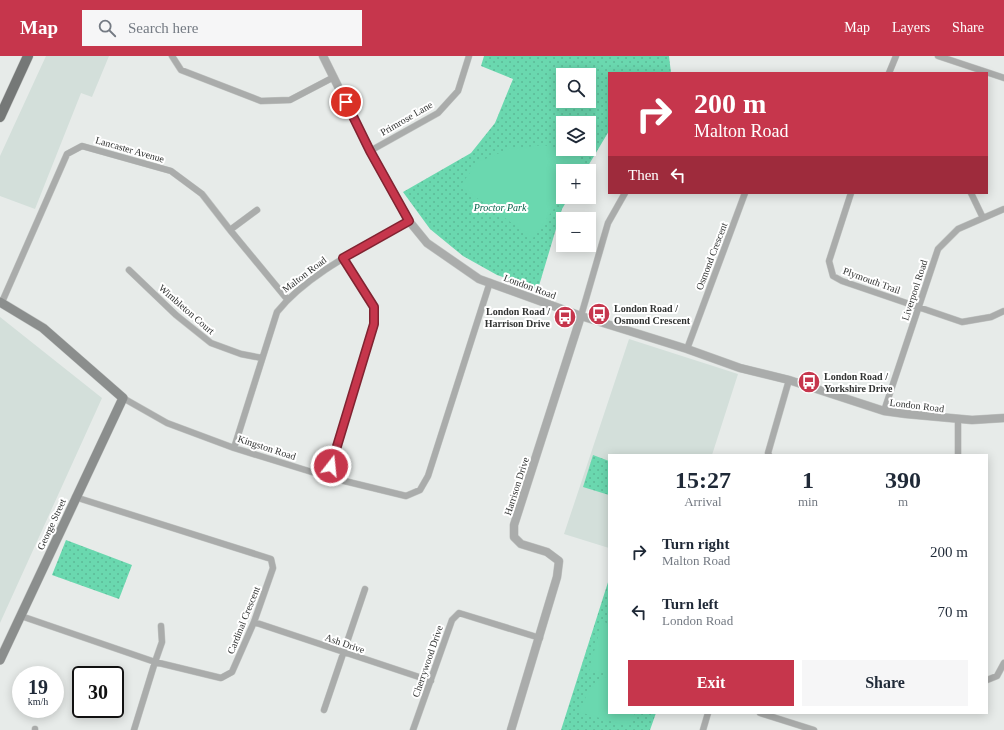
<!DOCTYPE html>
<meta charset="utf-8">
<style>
body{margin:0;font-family:"Times New Roman",serif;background:#f6f6f7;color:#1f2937;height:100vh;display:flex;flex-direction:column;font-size:15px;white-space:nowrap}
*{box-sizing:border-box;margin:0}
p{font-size:13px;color:#747a83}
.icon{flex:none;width:22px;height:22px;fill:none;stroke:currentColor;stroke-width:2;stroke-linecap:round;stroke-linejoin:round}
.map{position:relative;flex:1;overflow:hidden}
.panel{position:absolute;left:608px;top:398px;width:380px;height:260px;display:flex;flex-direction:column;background:#fff;border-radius:0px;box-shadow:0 2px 10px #0003}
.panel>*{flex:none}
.banner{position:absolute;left:608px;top:16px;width:380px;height:122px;border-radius:0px;box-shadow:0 2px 10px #0003;background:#c6364c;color:#fff;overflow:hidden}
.tools{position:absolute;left:556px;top:12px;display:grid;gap:8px}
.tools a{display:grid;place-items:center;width:40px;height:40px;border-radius:0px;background:#fff;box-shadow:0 2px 10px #0003;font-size:20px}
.speed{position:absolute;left:12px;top:610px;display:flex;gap:8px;font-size:20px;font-weight:700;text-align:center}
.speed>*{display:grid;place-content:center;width:52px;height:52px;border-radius:50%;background:#fff;box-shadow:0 2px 10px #0003;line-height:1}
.speed small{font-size:10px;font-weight:400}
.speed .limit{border:2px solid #111;border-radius:6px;background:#fff;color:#111}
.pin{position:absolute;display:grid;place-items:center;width:34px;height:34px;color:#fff;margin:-17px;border:2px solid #fff;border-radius:50%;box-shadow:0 1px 4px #0007}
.me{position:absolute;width:44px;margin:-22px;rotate:16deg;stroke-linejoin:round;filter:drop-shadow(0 0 3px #0008)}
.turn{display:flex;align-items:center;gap:14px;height:84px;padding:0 20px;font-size:18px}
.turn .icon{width:52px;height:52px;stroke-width:2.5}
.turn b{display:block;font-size:28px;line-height:34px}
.then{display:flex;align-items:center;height:38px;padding:0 20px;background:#0003;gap:8px;font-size:15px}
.eta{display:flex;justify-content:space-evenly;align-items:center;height:68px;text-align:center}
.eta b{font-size:24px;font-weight:800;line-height:28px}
.cta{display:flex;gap:8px;margin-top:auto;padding:8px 20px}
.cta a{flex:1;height:46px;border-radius:0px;background:#c6364c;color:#fff;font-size:16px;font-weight:800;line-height:46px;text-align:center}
.cta a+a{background:#f6f6f7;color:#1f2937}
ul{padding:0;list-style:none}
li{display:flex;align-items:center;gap:12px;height:60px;padding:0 20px}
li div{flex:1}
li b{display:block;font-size:15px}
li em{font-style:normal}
header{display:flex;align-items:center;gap:24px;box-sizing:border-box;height:56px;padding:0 20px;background:#c6364c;color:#fff}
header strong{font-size:19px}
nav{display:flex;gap:22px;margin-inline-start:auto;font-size:14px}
.search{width:280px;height:36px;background:#f6f6f7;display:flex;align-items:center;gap:10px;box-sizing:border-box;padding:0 14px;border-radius:0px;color:#747a83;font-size:15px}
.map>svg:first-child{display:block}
</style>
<header>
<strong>Map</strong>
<div class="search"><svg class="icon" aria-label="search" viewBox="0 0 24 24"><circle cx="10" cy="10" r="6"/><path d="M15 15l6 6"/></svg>Search here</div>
<nav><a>Map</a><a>Layers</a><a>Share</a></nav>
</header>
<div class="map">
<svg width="1004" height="674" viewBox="0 0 1004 674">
<defs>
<pattern id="park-dots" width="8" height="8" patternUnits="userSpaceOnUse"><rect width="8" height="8" fill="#6ad8af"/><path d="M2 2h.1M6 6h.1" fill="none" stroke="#5cba97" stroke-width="1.8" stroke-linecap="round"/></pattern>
</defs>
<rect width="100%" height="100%" fill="#e7ebe9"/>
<!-- built -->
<path fill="#d3dfda" d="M46,0H109L92,41L81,37L35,153L0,140V100Z
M0,261L102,342L0,567Z
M629,283L738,318L712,399H609V492L564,478Z"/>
<!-- park -->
<path fill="url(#park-dots)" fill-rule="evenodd" d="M484,0H669L671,17H609V75L585,115H563V141H569L562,153L538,233L497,219L463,200L430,173L403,136L471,97L495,67L513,23L481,10ZM563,19H589V45H563ZM563,67H589V93H563Z
M593,399L609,405V439L583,431Z
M66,484L132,509L119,543L52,519Z
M609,523V657H656L650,674H561Z"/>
<!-- pitch -->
<path fill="#6ad8af" d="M544,89L570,97L585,110L581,115H563V140L533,182L460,130L478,106L509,93Z
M602,565L609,568V617H607L589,615Z
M609,620V657H635L632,666L624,669L579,656C586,641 591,625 609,620Z"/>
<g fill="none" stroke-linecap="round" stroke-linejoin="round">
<!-- minor casing -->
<g stroke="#c3c6c4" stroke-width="7">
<path id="minor" d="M172,0L181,14L261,45L290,44L334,21
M938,0L1004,22
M889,17L896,0
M370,95L438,57L458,35L469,0
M851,137L829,205L833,220L842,225L962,266L991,261L1004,255
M971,137L983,162
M230,174L257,154
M129,214L176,259L211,287L241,298L262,302
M2,246L67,98L82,90L171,115L202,138L230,174L287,243
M581,260L608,167L625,137
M687,293L745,137
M123,342L167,367L234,392L328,421L406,440L420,434L428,420L490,226
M884,355L938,193L958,173L1004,153
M958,363V399
M234,392L277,256C308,217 366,190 409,165
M769,399L768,397L789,324
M328,421L373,268L374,251L343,202
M21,560L155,606L221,622L232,616L254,566L273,512L271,503L75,441
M254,566L431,625
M987,624L997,620L1004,607
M324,654L365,533
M760,657L814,674
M35,674V673
M134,674L155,606L162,586L161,570
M413,674L452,564L459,557L540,582
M703,674L708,657"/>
</g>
<!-- tertiary casing -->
<g stroke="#c3c6c4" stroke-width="9">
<path id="tertiary" d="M323,0L370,95L409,165L427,187L479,223L581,260L687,293L740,312L789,324L884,355L906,358L972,364L1004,362
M511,674L557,521L559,505L547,496L521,488L514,481V469L581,260"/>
</g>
<!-- secondary casing -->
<g stroke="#c3c6c4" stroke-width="10">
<path id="secondary" d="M0,246L43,272L123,342L0,604"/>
</g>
<!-- primary casing -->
<g stroke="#c3c6c4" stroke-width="11">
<path id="primary" d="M0,61L28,0"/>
</g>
<!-- minor -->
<use href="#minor" stroke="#aaacab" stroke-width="6"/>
<!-- tertiary -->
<use href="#tertiary" stroke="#aaacab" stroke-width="8"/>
<!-- secondary -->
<use href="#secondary" stroke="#8b8e8d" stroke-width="9"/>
<!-- primary -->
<use href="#primary" stroke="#757877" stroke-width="10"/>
</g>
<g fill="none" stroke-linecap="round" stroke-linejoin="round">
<!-- route casing -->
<g stroke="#812331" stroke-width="10">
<path id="route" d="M331,410L374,268V251L343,202L409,165L370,95L346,46"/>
</g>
<!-- route -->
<use href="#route" stroke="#c6364c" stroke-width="7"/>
</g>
<!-- icons -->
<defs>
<g id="bus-disc" transform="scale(1.15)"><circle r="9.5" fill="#c6364c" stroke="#fff"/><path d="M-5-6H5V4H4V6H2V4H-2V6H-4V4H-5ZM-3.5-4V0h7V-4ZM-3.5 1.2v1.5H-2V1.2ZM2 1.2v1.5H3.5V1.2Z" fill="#fff"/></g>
</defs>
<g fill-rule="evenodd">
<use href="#bus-disc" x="599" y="258"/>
<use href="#bus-disc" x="565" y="261"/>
<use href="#bus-disc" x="809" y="326"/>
</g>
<g text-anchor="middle" stroke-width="4" stroke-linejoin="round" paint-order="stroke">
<!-- street labels -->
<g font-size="10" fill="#313332" stroke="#fff">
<text transform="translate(406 62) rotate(-30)" y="4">Primrose Lane</text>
<text transform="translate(130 93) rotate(16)" y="4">Lancaster Avenue</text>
<text transform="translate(711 200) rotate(-69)" y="4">Osmond Crescent</text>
<text transform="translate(304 218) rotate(-37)" y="4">Malton Road</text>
<text transform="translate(872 224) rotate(20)" y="4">Plymouth Trail</text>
<text transform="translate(530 230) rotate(20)" y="4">London Road</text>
<text transform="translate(914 234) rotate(-72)" y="4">Liverpool Road</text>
<text transform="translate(187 253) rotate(41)" y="4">Wimbleton Court</text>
<text transform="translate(917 349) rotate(7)" y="4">London Road</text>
<text transform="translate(267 391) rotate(18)" y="4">Kingston Road</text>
<text transform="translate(516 430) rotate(-72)" y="4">Harrison Drive</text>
<text transform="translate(51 468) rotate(-65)" y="4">George Street</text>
<text transform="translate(243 564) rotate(-68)" y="4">Cardinal Crescent</text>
<text transform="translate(345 587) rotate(19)" y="4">Ash Drive</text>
<text transform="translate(427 605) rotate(-71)" y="4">Cherrywood Drive</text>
</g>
<!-- park labels -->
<g font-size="10" font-style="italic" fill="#05644a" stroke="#fff">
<text x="500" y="155">Proctor Park</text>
</g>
<!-- poi labels -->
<g font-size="10" font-weight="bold" fill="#313332" stroke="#fff" text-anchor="start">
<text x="614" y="256">London Road /<tspan x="614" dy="12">Osmond Crescent</tspan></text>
<text x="550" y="259" text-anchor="end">London Road /<tspan x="550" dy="12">Harrison Drive</tspan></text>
<text x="824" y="324">London Road /<tspan x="824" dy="12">Yorkshire Drive</tspan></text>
</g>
</g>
</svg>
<div class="tools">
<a><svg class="icon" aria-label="search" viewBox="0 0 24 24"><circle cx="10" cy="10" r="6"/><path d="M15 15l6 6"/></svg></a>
<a><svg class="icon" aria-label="layers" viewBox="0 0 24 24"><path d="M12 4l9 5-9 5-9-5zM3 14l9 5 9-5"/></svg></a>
<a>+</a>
<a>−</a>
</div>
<div class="speed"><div>19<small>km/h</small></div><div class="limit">30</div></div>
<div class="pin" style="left:346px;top:46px;background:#d93025"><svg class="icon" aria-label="arrive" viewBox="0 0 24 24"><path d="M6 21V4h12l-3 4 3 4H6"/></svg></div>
<svg class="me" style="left:331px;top:410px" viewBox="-20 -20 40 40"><circle r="17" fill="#c6364c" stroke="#fff" stroke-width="3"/><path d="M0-11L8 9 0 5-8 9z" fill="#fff"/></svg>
<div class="banner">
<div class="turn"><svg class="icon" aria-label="right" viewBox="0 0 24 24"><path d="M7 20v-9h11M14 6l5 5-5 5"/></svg><div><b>200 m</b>Malton Road</div></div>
<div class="then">Then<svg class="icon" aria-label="left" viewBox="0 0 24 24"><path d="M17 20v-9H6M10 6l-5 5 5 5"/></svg></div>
</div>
<section class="panel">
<div class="eta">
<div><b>15:27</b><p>Arrival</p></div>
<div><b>1</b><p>min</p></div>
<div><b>390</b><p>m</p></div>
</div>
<ul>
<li><svg class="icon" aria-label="right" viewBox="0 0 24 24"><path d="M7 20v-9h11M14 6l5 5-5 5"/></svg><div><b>Turn right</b><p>Malton Road</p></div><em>200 m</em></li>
<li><svg class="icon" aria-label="left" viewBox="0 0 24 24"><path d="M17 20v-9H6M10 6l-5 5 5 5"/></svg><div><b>Turn left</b><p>London Road</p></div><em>70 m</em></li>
</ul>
<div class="cta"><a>Exit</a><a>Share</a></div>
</section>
</div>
